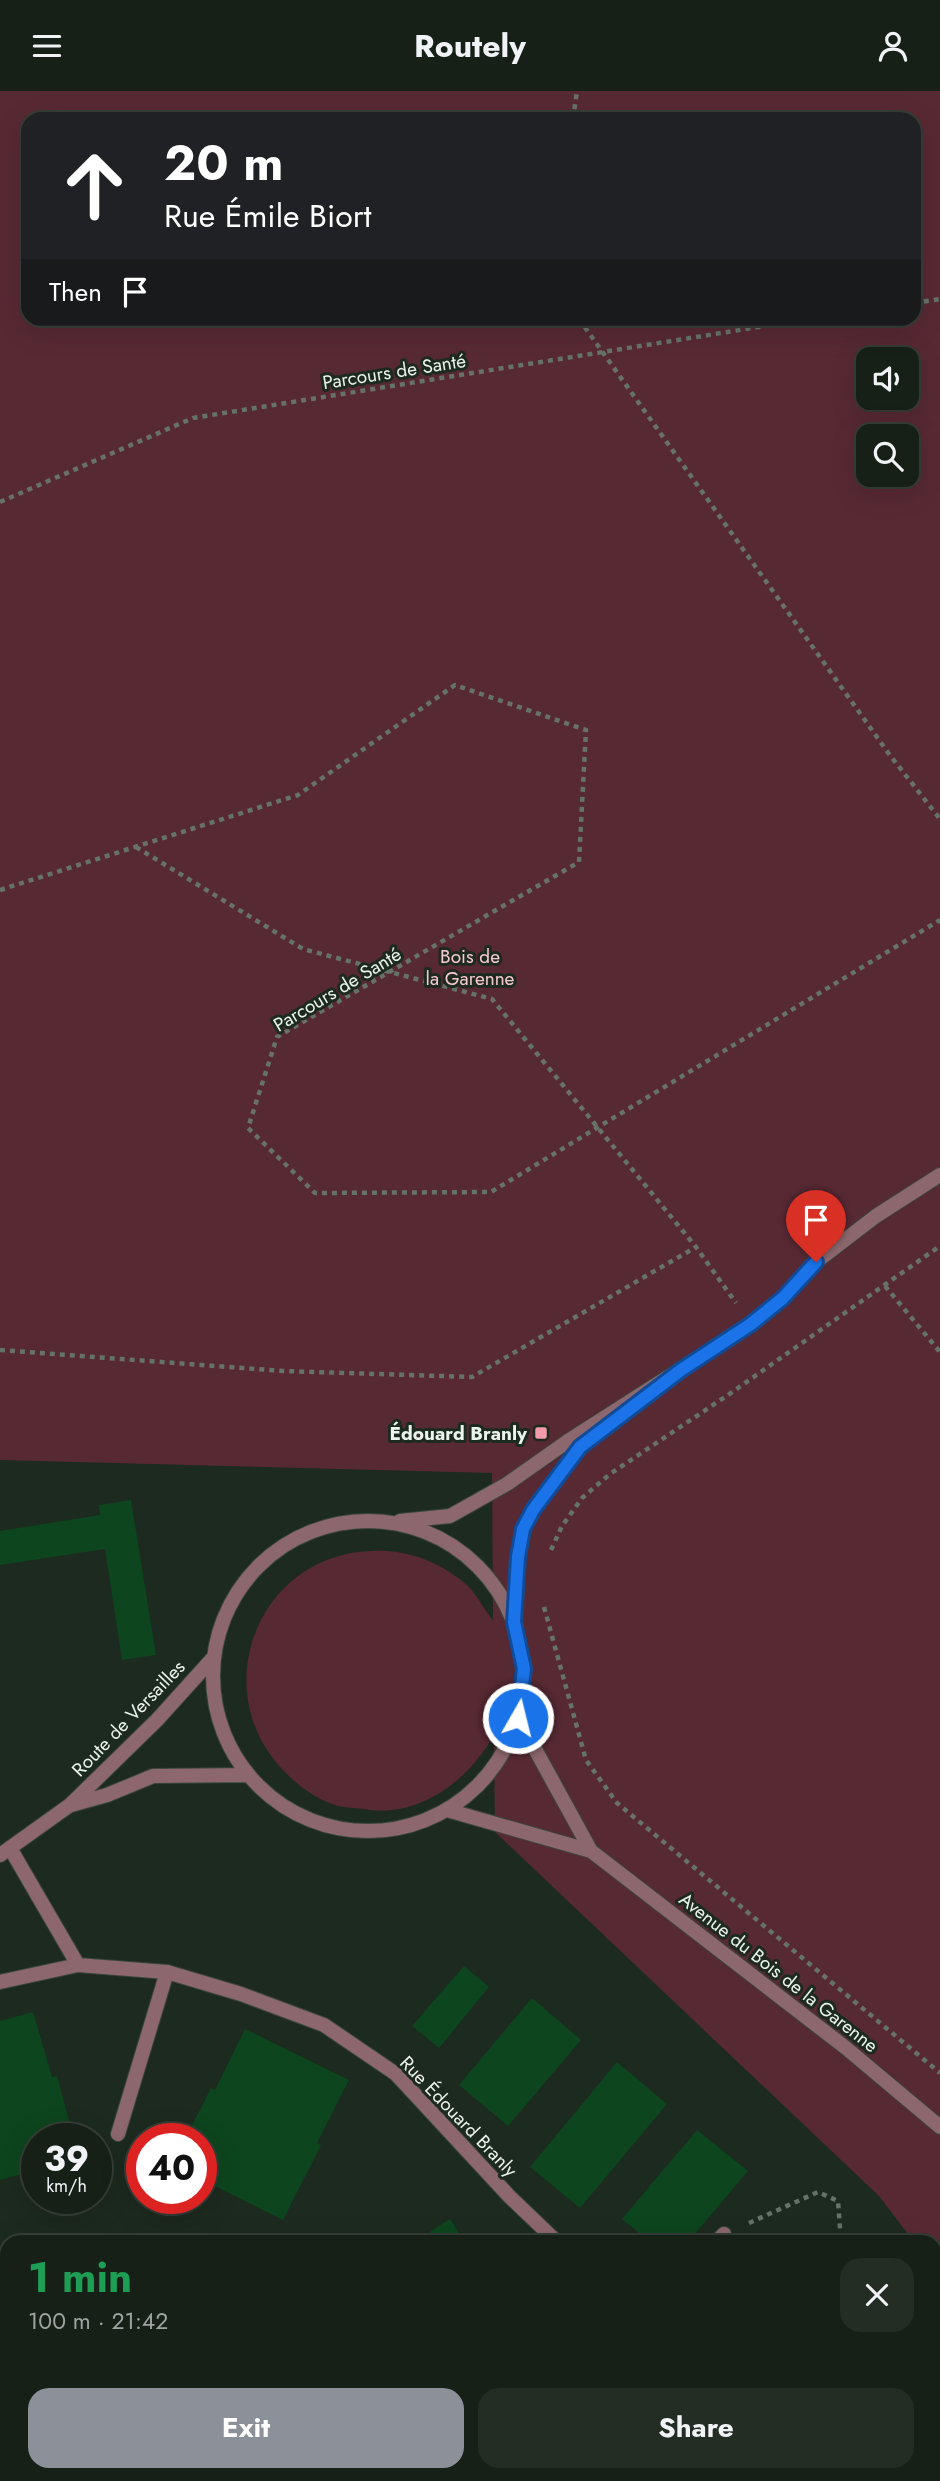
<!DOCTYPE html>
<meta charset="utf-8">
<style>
body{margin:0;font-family:Jost,sans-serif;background:#232d24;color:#f1f3f6;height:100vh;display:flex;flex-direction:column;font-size:26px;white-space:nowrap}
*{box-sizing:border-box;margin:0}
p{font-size:23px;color:#9ea3a1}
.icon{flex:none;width:38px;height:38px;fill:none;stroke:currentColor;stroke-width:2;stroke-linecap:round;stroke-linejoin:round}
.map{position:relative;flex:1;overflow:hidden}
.side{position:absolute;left:0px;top:2144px;width:942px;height:247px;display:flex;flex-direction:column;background:#162017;border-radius:21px 21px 0 0;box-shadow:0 7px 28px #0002,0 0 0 2px #353e36}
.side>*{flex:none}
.guide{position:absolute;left:21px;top:21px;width:900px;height:214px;border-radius:21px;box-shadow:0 7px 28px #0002,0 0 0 2px #353e36;background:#202124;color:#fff;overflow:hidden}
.tools{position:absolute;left:856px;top:256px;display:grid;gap:14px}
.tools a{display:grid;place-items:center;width:63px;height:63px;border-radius:14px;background:#162017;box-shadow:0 7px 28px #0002,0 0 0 2px #353e36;font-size:35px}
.speed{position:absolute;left:21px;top:2032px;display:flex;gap:14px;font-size:35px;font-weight:700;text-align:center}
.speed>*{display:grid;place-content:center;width:91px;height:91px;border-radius:50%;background:#162017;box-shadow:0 7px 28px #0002,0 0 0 2px #353e36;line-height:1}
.speed small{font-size:18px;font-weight:400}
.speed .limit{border:10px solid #d22;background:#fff;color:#111}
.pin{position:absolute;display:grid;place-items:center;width:60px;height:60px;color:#fff;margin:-72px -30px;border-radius:50% 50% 50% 0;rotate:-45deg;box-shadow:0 0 7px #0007}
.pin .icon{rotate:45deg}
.me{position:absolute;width:77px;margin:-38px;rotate:8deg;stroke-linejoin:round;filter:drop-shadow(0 0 5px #0008)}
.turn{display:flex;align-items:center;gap:24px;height:147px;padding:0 28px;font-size:32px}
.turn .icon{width:91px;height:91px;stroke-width:2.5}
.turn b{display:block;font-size:49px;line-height:60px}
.then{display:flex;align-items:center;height:66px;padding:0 28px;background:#0003;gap:14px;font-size:26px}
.round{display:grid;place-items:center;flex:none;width:74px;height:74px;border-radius:21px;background:#232d24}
.head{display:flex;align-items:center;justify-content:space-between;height:119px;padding:0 28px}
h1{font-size:42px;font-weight:700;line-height:52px;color:#1e9e55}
.cta{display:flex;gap:14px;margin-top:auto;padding:14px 28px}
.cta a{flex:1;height:80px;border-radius:21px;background:#8c9099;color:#fff;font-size:28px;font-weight:700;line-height:80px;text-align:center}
.cta a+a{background:#232d24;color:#f1f3f6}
header{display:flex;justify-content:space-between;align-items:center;height:91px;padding:0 28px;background:#162017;font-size:32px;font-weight:700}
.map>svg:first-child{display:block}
</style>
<header><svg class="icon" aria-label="menu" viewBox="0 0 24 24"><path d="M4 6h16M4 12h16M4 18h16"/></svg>Routely<svg class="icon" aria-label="person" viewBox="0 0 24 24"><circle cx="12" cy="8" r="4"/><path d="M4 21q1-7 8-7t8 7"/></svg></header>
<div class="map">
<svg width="940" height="2390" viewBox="0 0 940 2390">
<rect width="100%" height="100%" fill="#1d2a1f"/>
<!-- green -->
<path fill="#572933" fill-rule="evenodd" d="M0,0H940V2184L935,2177L934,2151H914L879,2105L495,1741L494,1644C470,1687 423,1725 370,1719C360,1717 348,1717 338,1715C318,1709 299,1696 285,1681C205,1601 257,1464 371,1460C407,1458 441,1471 468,1495C478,1505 484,1519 493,1529L492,1382L0,1369ZM28,28H914V228H28ZM868,268H906V306H868ZM868,345H906V383H868Z"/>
<!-- building -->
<path fill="#0d451e" d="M131,1409L156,1564L122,1569L105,1458L0,1474V1440L100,1424L99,1414Z
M464,1875L489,1896L439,1957L412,1935Z
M532,1907L581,1949L508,2035L459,1994Z
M33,1921L52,1986L57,1985L74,2048H37V2079L0,2089V1930Z
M245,1938L349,1989L317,2052L321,2054L283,2129L201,2088V2048H185L211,1997L215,1999Z
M617,1971L667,2013L580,2117L530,2076Z
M697,2039L748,2080L688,2151H650L622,2128Z
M450,2128L465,2151H414Z"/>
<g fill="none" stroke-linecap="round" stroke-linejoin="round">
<!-- service casing -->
<g stroke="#3a463c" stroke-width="16">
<path id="service" d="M0,1891L78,1874
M118,2043L167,1881"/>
</g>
<!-- minor casing -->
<g stroke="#3a463c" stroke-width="16">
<path id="minor" d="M518,1627L591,1760
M447,1719L591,1760L846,1957L940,2036
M10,1757L78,1874L167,1881L241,1903L324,1934L396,1983L509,2105L557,2151
M716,2151L724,2143
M934,2313L940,2324"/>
</g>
<!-- tertiary casing -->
<g stroke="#3a463c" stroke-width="16">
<path id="tertiary" d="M213 1585a155 155 0 1 1 310 0a155 155 0 1 1-310 0Z
M400,1430L450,1425L507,1393L568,1350L751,1233L783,1207L816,1171L876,1125L940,1084
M514,1529L518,1466L523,1438L533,1419L580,1356L609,1334
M71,1714L107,1704L153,1685L247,1684
M0,1764L70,1714L157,1629L213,1567"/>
</g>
<!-- path -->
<path stroke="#667268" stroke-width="4.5" stroke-dasharray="5 5" stroke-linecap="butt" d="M573,28L577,0
M914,212L940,208
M579,228L889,663L940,728
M0,411L193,327L808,228
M136,756L303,858L492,908L696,1156L736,1212
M0,799L298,704L455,594L586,639L579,771L277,946L248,1037L315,1102L491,1101L940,829
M885,1195L940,1261
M0,1259L283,1280L472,1286L696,1156
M551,1459L562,1435L582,1407L610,1383L728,1304L940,1155
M544,1516L586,1669L617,1712L940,1982
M749,2132L818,2101L838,2110L841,2151
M803,2384L804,2390"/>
<!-- service -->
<use href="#service" stroke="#8c676d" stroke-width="14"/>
<!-- minor -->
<use href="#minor" stroke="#8c676d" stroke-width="14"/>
<!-- tertiary -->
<use href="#tertiary" stroke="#8c676d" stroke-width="14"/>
</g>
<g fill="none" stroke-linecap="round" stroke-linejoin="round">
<!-- route casing -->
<g stroke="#114b97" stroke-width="18">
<path id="route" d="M518,1627L524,1578L514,1531L518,1466L523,1438L533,1419L580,1356L681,1279L751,1233L783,1207L816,1171"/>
</g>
<!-- route -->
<use href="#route" stroke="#1a73e8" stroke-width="12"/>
</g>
<!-- markers -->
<rect fill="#f39aab" stroke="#1d2a1f" stroke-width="2.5" x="534" y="1335" width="14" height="14" rx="3.5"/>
<g text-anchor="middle" stroke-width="6" stroke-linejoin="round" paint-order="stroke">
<!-- street labels -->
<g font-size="19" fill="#ebf4ec" stroke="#1d2a1f">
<text transform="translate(394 280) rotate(-9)" y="7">Parcours de Santé</text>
<text transform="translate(337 898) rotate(-31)" y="7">Parcours de Santé</text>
<text transform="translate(128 1627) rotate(-46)" y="7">Route de Versailles</text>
<text transform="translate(779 1881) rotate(38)" y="7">Avenue du Bois de la Garenne</text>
<text transform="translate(459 2025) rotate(46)" y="7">Rue Édouard Branly</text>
</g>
<!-- park labels -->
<g font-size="19" fill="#f8c8d0" stroke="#1d2a1f">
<text x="470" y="872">Bois de<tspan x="470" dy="22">la Garenne</tspan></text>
</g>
<!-- poi labels -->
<g font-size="19" font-weight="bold" fill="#ebf4ec" stroke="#1d2a1f" text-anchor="end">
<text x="527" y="1349">Édouard Branly</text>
</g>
</g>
</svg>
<div class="tools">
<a><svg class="icon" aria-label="sound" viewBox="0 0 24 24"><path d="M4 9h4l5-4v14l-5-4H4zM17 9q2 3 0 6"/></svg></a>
<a><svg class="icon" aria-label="search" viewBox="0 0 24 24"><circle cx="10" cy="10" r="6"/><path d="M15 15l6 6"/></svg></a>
</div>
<div class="speed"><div>39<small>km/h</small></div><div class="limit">40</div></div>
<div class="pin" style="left:816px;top:1171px;background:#d93025"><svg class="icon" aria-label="arrive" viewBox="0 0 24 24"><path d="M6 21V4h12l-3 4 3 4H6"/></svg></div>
<svg class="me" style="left:518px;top:1627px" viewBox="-20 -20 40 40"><circle r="17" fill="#1a73e8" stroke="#fff" stroke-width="3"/><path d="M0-11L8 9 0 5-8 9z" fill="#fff"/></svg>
<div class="guide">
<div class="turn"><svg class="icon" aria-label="ahead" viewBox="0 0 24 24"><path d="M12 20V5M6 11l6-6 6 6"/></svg><div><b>20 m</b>Rue Émile Biort</div></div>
<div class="then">Then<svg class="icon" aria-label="arrive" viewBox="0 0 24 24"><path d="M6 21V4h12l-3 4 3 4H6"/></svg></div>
</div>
<section class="side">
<div class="head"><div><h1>1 min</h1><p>100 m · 21:42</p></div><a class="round"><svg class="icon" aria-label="close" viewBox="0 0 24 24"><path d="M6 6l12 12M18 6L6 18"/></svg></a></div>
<div class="cta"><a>Exit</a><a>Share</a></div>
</section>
</div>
